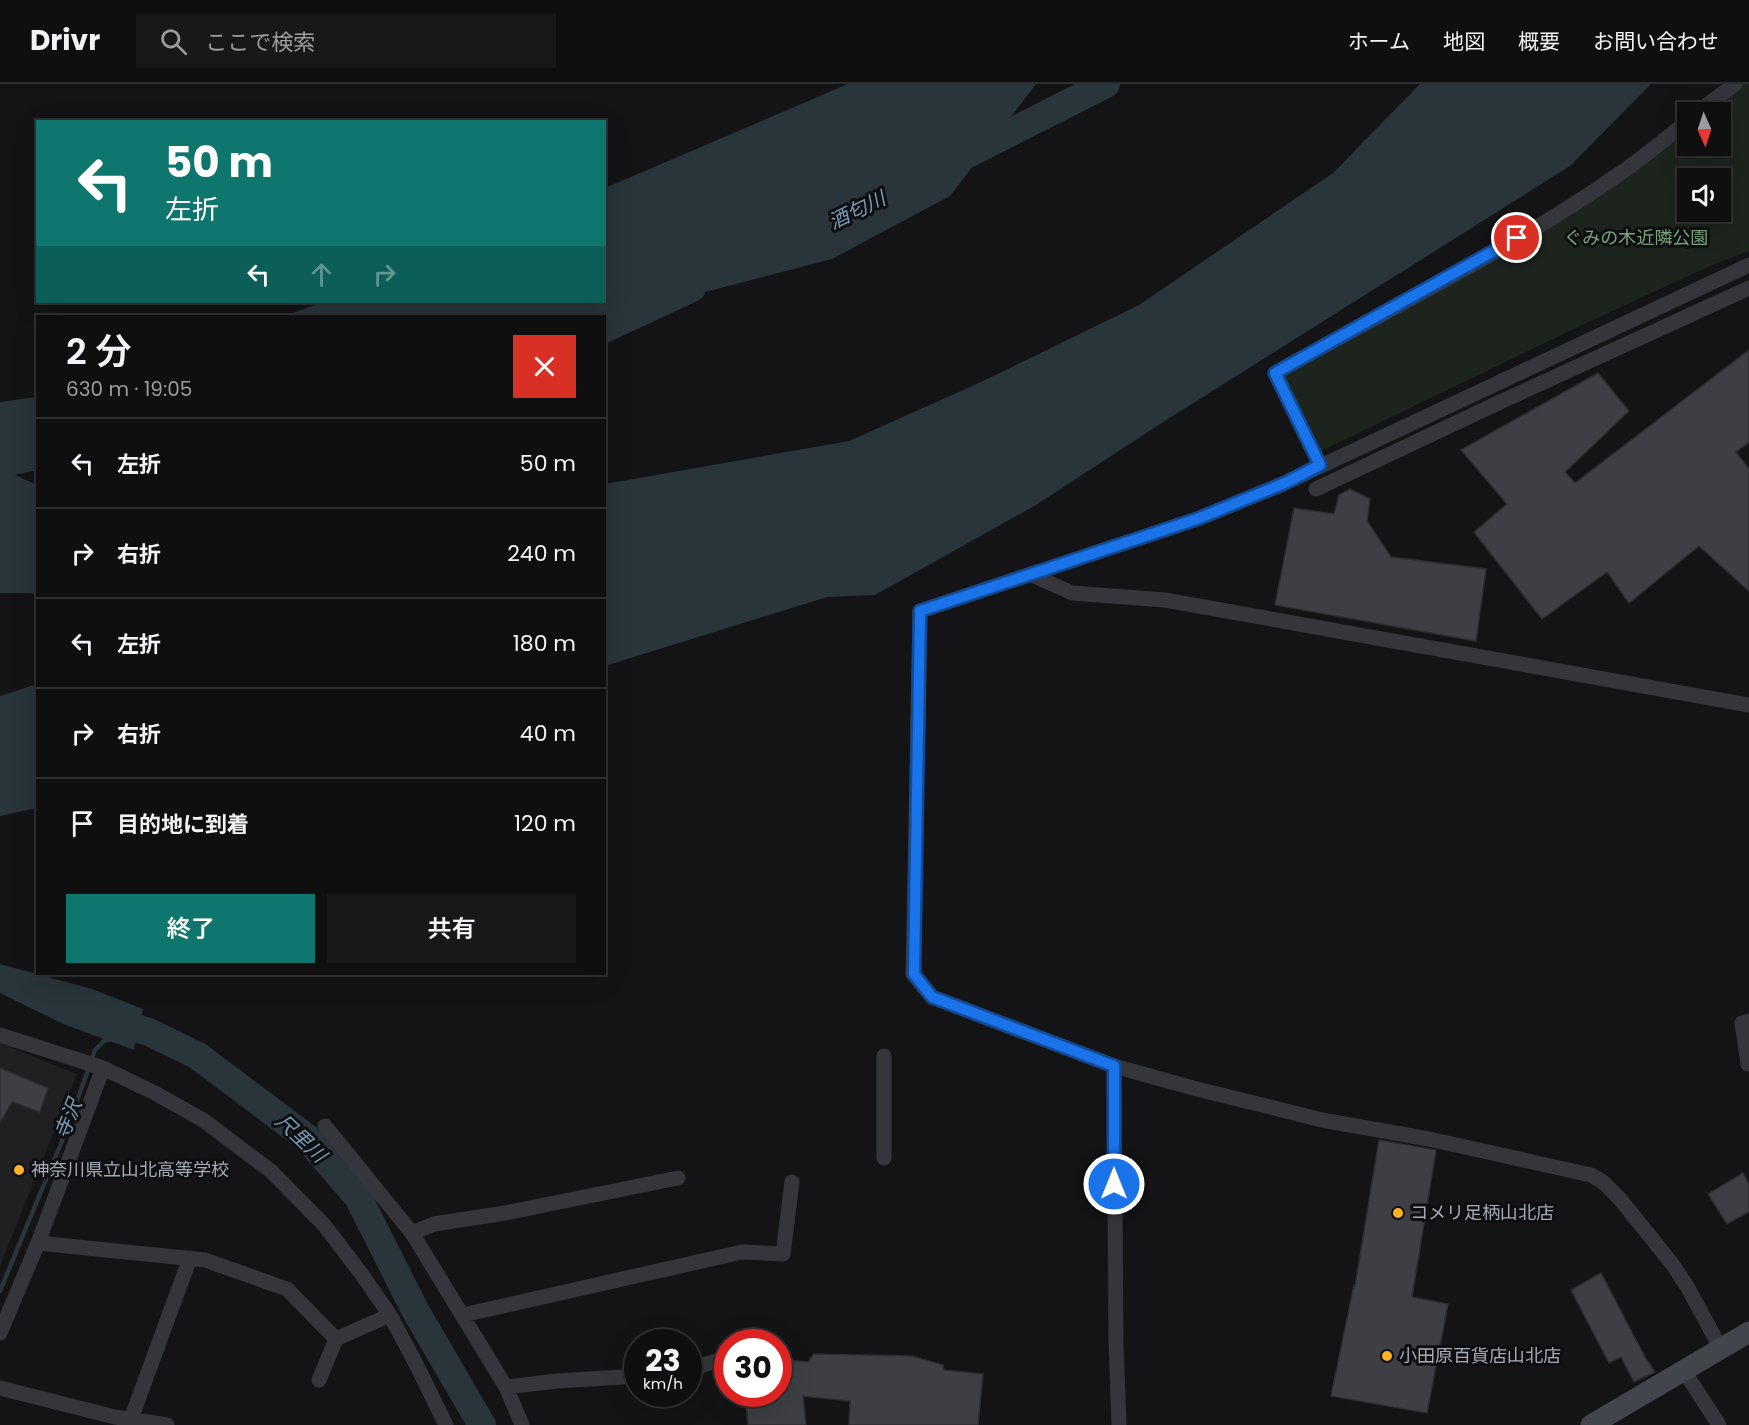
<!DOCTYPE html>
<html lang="ja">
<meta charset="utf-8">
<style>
body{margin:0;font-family:Poppins,"Noto Sans JP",sans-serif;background:#181819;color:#f1f3f6;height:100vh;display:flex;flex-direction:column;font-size:22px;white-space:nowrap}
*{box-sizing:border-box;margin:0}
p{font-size:20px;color:#9b9c9f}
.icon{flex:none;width:33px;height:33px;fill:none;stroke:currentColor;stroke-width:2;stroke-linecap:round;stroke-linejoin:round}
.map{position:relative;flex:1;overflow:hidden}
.sheet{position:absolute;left:36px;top:231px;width:570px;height:660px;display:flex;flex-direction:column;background:#0f0f10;border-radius:0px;box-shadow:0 6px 24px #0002,0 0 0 2px #2f2f30}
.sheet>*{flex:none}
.top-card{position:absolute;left:36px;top:36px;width:570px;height:183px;border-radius:0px;box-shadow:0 6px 24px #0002,0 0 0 2px #2f2f30;background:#0f766e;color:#fff;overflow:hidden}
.needle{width:39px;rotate:177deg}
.controls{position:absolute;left:1677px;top:18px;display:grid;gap:12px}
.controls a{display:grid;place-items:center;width:54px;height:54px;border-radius:0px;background:#0f0f10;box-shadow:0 6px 24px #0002,0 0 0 2px #2f2f30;font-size:30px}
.speed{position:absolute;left:624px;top:1245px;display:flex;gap:12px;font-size:30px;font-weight:700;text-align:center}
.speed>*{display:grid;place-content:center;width:78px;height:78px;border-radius:50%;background:#0f0f10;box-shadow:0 6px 24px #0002,0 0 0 2px #2f2f30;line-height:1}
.speed small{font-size:15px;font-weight:400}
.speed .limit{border:9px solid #d22;background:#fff;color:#111}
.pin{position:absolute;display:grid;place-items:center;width:51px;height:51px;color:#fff;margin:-26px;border:3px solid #fff;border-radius:50%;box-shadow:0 2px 6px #0007}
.me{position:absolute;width:66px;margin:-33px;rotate:0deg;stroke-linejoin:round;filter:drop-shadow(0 0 4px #0008)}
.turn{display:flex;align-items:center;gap:21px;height:126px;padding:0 30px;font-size:27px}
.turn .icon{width:78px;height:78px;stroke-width:2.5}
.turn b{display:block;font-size:42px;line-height:51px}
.lanes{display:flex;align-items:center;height:57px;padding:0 30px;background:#0003;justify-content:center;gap:30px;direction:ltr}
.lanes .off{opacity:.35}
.round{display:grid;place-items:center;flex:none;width:63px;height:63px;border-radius:0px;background:#181819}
.head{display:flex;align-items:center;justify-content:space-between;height:102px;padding:0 30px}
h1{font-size:36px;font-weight:600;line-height:45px}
.button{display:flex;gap:12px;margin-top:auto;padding:12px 30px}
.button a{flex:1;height:69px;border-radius:0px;background:#0f766e;color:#fff;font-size:24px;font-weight:600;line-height:69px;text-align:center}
.button a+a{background:#181819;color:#f1f3f6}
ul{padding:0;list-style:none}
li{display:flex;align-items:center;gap:18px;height:90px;padding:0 30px;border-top:2px solid #2f2f30}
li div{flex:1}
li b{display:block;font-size:22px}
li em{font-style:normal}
header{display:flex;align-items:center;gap:36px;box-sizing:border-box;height:84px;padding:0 30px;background:#0f0f10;border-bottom:2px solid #2f2f30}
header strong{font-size:28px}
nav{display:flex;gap:33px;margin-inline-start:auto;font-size:21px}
.search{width:420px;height:54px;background:#181819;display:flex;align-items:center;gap:15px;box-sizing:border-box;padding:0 21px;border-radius:0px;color:#9b9c9f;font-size:22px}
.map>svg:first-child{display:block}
</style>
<header>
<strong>Drivr</strong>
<div class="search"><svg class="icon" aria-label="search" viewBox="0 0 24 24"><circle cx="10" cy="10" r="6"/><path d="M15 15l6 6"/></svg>ここで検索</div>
<nav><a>ホーム</a><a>地図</a><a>概要</a><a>お問い合わせ</a></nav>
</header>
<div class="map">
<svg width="1749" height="1341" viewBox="0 0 1749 1341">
<rect width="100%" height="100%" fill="#141416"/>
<!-- built -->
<path fill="#202023" d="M0,959L77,990L0,1182Z"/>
<!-- green -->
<path fill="#1c241d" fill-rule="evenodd" d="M1743,0H1749V167L1710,182L1580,242L1319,368L1285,300L1287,289L1509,164L1566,134L1641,82L1687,44L1688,62H1720V28H1707ZM1688,94H1720V128H1688Z"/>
<!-- water -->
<path fill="#29343b" d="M848,0H1036L950,112L832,175L605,234L604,232H285L323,218H604L605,104Z
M1420,0H1651L1570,82L1160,340L1036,421L875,511L827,513L605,582V400L849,357L981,298L1139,221L1333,89Z
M37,313V386L15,391L37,401V509H0V318Z
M37,600V724L0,732V612Z
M0,880L92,905L143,925L134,966L63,940L0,909Z"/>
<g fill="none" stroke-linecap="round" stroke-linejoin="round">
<!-- stream -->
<path stroke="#29343b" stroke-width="4.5" d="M0,1207L69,1040L95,966L105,956L111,955"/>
<!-- river -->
<path stroke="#29343b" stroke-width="28" d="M958,75L1106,0
M604,245L692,204
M103,934L149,948L198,972L307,1054L358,1113L415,1226L482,1341"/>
</g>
<!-- building -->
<path fill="#3e3f44" stroke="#2e2e32" stroke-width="1.5" d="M1749,266V358L1736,368L1749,385V507L1699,462L1629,519L1607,488L1542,535L1474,448L1507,420L1461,366L1598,289L1629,327L1565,388L1575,399Z
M1350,405L1370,415L1367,437L1391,473L1486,485L1476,557L1275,521L1294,424L1334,430L1339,411Z
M0,984L48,1004L40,1028L12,1018L0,1039Z
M1379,1056L1436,1066L1412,1213L1448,1220L1427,1329L1331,1312L1354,1201L1355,1202Z
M1743,1089L1749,1100V1128L1727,1140L1708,1110Z
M1601,1189L1645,1273L1655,1288L1634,1298L1621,1273L1609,1279L1571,1206Z
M814,1270L912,1272L943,1281L944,1286L983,1290L978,1341H849L850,1317L803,1312L806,1341H748L745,1310H778V1275L808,1278Z"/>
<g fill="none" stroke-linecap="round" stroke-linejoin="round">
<!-- minor -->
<path stroke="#35363b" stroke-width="15" d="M1698,28L1735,0
M1320,381L1275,289C1389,225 1512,165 1619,90C1643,74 1665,55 1688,37
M1316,405L1498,319L1749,204
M1030,490L1072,509L1165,516L1749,621
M0,951L103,984L155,1009L203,1036L271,1087L325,1142L360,1188L390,1231L417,1282L446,1341
M1748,980L1742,939L1749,937
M1114,982L1116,1258L1119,1341
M325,1042L412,1149L506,1303L522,1341
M884,1074V972
M412,1149L434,1140L505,1129L678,1094
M38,1159L205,1176L287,1205L336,1255
M463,1231L742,1168L783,1170L792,1098
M0,1249L38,1159L103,984
M1721,1265L1688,1204L1673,1181L1620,1115L1603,1098L1591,1091L1429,1055L1322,1036L1193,1004L1114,982L932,913L913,890L920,527L1197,435L1285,399L1749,181
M688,1285L728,1274
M1684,1287L1719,1341
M319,1296L336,1255L390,1231
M506,1303L557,1297L638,1292
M0,1304L115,1333L167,1341
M131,1335L190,1174"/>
<!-- secondary -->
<path stroke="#42454c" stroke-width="21" d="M1591,1341L1749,1248"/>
</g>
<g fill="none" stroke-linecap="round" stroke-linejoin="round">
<!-- route casing -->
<g stroke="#114b97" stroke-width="15">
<path id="route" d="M1114,1100V982L932,913L914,890L920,527L1197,435L1285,399L1320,381L1275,289L1517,154"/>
</g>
<!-- route -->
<use href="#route" stroke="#1a73e8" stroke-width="10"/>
</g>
<!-- markers -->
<g fill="#ffb023" stroke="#0f0f11" stroke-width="2">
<circle cx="19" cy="1086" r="6"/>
<circle cx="1398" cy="1129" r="6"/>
<circle cx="1387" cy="1272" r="6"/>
</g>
<g text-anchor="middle" stroke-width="6" stroke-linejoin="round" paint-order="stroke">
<!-- park labels -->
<g font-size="18" fill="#79a57b" stroke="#0f0f11">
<text x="1636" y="160">ぐみの木近隣公園</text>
</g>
<!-- poi labels -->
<g font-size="18" fill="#a4abb8" stroke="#0f0f11" text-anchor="start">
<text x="31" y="1092">神奈川県立山北高等学校</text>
<text x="1410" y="1135">コメリ足柄山北店</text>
<text x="1399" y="1278">小田原百貨店山北店</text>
</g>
<!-- water labels -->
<g font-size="20" font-style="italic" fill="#789bb7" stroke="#0f0f11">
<text transform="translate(857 126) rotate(-26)" y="7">酒匂川</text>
<text transform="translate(68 1035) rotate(-68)" y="7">寺沢</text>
<text transform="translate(301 1054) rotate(43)" y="7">尺里川</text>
</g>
</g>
</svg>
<div class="controls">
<a><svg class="needle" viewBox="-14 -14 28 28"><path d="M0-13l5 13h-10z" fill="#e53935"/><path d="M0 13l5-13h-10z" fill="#9b9c9f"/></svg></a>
<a><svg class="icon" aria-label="sound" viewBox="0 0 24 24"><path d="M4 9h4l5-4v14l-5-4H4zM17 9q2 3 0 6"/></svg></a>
</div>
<div class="speed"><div>23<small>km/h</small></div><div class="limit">30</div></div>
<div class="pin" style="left:1517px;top:154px;background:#d93025"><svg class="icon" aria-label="arrive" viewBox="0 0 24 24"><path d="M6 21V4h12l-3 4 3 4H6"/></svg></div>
<svg class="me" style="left:1114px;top:1100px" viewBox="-20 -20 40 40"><circle r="17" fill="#1a73e8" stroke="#fff" stroke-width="3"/><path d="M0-11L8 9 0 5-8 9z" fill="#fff"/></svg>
<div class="top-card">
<div class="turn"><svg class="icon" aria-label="left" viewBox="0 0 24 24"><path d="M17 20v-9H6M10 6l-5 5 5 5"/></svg><div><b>50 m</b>左折</div></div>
<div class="lanes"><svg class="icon" aria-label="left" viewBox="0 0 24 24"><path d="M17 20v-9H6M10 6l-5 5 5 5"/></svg><svg class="icon off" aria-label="ahead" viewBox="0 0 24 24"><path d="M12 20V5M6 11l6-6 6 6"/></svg><svg class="icon off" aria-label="right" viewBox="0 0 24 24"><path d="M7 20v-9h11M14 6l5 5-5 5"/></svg></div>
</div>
<section class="sheet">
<div class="head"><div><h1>2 分</h1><p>630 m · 19:05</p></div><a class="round" style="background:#d93025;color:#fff"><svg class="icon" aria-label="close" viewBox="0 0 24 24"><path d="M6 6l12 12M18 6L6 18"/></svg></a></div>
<ul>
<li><svg class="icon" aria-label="left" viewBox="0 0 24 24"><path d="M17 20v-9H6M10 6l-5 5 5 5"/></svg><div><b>左折</b></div><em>50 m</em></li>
<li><svg class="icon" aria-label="right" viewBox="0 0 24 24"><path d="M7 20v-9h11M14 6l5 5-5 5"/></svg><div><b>右折</b></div><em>240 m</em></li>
<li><svg class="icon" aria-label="left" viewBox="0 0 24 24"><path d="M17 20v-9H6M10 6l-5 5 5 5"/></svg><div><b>左折</b></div><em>180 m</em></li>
<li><svg class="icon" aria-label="right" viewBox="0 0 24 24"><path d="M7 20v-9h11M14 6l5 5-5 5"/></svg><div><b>右折</b></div><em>40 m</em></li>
<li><svg class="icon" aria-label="arrive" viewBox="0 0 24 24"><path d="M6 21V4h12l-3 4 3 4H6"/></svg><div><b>目的地に到着</b></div><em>120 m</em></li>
</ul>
<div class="button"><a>終了</a><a>共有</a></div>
</section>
</div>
